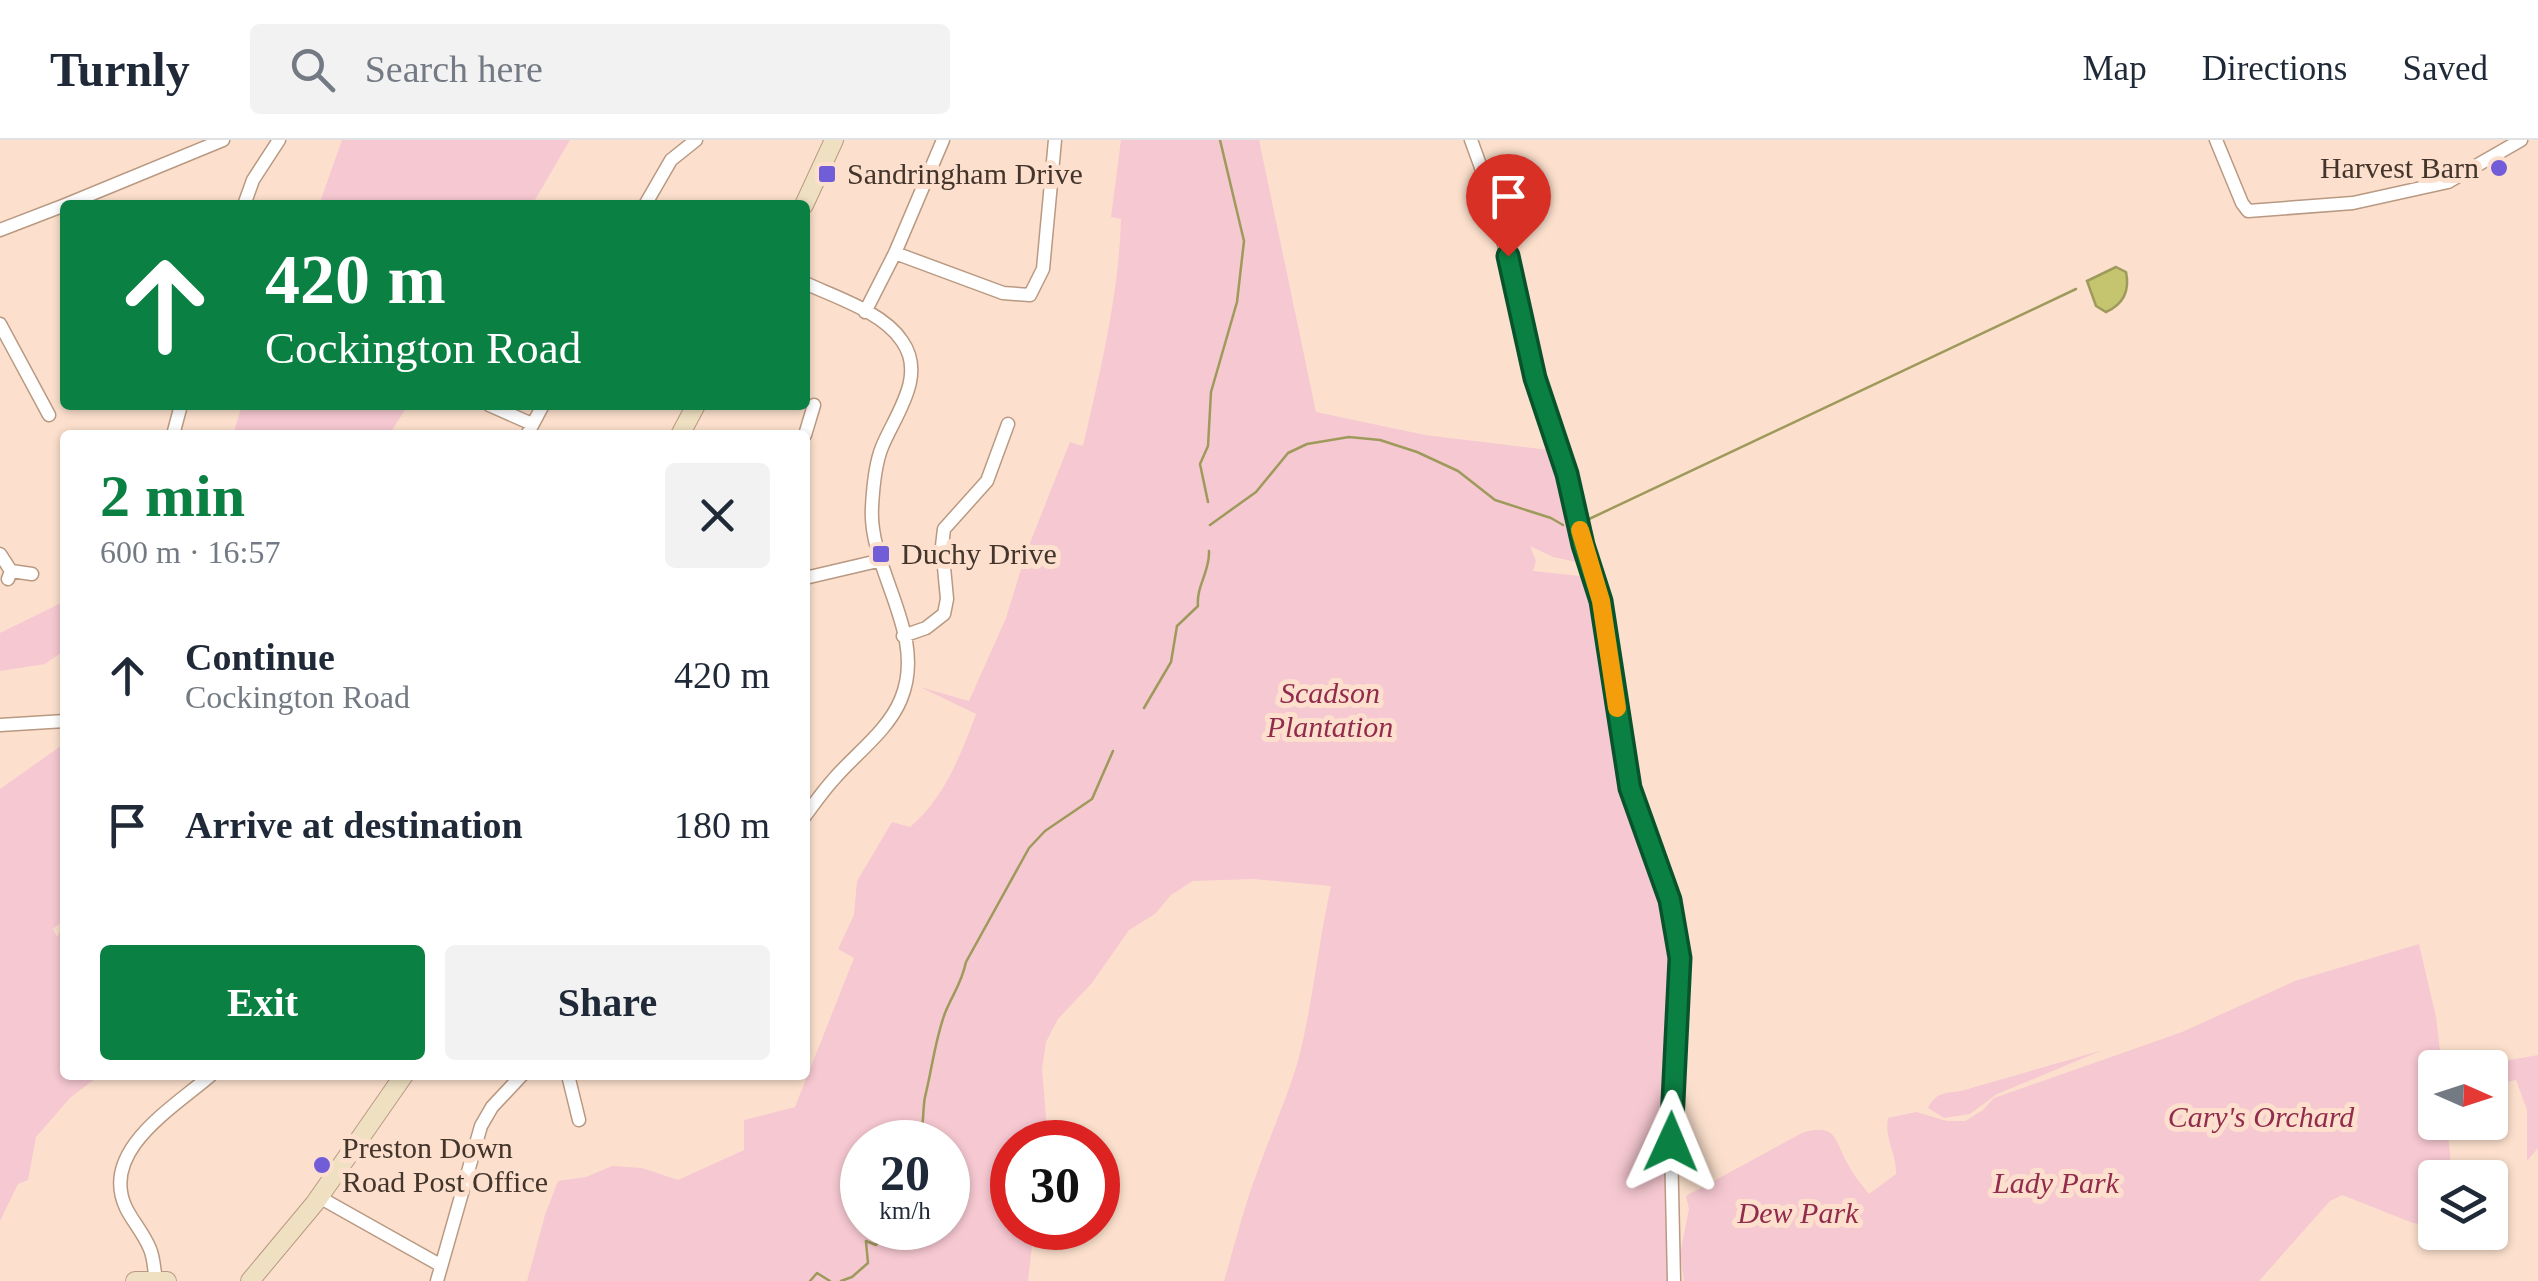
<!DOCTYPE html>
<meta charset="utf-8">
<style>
body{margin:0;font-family:"Times New Roman",serif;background:#f2f2f3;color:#1f2937;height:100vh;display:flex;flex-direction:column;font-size:38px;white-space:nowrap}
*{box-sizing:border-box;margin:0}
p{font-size:32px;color:#747a83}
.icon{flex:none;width:55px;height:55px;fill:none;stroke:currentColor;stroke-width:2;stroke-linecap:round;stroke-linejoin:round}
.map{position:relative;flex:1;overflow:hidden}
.side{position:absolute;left:60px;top:290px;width:750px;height:650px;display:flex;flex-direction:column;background:#fff;border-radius:10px;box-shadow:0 2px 8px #0004}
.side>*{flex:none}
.banner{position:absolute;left:60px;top:60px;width:750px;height:210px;border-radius:10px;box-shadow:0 2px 8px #0004;background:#0b8043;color:#fff;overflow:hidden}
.needle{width:65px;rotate:93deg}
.controls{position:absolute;left:2418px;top:910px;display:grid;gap:20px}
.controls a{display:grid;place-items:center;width:90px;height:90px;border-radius:10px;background:#fff;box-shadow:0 2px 8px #0004;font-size:50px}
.speed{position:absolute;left:840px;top:980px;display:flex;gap:20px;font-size:50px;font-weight:700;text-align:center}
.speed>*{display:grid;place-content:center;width:130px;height:130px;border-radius:50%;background:#fff;box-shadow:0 2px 8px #0004;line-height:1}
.speed small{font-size:25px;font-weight:400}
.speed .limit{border:15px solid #d22;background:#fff;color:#111}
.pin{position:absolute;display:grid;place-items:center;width:85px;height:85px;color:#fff;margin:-102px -42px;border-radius:50% 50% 50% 0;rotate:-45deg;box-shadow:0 0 10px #0007}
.pin .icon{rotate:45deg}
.me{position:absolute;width:110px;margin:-55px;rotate:1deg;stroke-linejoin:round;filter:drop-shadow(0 0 8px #0008)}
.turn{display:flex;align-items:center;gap:35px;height:210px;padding:0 40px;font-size:45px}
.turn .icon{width:130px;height:130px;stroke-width:2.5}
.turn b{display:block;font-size:70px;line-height:85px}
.round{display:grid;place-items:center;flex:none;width:105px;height:105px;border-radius:10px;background:#f2f2f3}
.headline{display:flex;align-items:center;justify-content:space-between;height:170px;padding:0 40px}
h1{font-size:60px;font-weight:700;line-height:75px;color:#0b8043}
.button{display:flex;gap:20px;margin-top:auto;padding:20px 40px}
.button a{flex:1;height:115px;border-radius:10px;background:#0b8043;color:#fff;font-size:40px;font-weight:700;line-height:115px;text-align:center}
.button a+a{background:#f2f2f3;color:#1f2937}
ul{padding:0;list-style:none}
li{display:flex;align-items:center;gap:30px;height:150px;padding:0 40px}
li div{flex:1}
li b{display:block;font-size:38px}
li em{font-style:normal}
header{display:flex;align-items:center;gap:60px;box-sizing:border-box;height:140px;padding:0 50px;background:#fff;border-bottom:2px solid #e0e1e3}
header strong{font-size:48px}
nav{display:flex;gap:55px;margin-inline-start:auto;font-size:35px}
.search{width:700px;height:90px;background:#f2f2f3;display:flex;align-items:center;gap:25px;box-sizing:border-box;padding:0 35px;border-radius:10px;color:#747a83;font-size:38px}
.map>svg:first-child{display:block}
</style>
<header>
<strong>Turnly</strong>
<div class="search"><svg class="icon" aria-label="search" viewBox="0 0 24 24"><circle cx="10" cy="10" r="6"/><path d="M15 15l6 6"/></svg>Search here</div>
<nav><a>Map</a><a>Directions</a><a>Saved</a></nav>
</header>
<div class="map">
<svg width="2538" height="1141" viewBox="0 0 2538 1141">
<rect width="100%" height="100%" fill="#fce0cd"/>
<!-- green -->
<path fill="#f6c8d1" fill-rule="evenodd" d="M342,0H570L532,65H319Z
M1121,0H1259L1316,272L1425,295L1549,310L1581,423L1553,417L1530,406L1536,421L1533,431L1589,437L1594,451L1620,629L1629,663L1665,758L1671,789L1675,830L1668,963L1667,1141H1224C1235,1104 1244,1066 1258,1030C1271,993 1287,958 1298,921C1313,863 1318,804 1331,746L1253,739L1193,741L1171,755L1155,774L1129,790L1092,843L1058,879L1046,902L1042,929L1048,1002H1012V1088H1034L1028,1141H527L545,1075L558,1041L586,1037L612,1026L642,1028L678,1040L744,1010V980L795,967L854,818L838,809L854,775L857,741L892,682L910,687C944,659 961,614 976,574L920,547L969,561L1006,478L1026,413L1070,302L1083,306C1100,232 1119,155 1121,79L1111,77ZM862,1002H948V1088H862Z
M242,265H408L389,295H233Z
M65,461V510L45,524L0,531V493Z
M65,603V779L53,789L57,797L65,782V935H100L71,957L36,997L28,1040L18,1044L0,1081V649Z
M2419,804L2436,877L2442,927L2435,928V982L2447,983L2452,1037L2435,1038V1086L2413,1083L2342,1055L2330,1061L2259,1141H1684L1680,1114L1689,1069L1686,1056L1802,993C1838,982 1834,1001 1849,1026C1854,1036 1862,1045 1869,1054L1896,1034C1897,1014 1884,999 1888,978L1916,972L1947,981H1965L1983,970L1994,958L2182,892L2295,841Z
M2103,910L1997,954L1970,974L1944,978L1928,968C1936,952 1946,953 1961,951Z
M2538,915V1008L2527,1021V970L2516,940L2490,946V928L2469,927Z"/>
<!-- water -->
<path fill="#c5c56f" stroke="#9e9a5b" stroke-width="2.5" d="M2116,127L2126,132C2130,151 2124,164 2106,172L2096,166L2087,141Z"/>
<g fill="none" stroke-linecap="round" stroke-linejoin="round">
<!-- stream -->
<path stroke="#9e9a5b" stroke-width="2.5" d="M1208,362L1200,324L1208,306L1211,252L1237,162L1244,101L1220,0
M1587,380L2076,149
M1210,385L1256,352L1288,313L1307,304L1349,297L1380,300L1417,312L1458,331L1495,360L1551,378L1563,385
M1144,568L1171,522L1177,486L1198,466C1196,446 1210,432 1209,411
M916,1002C925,992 922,972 925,957C932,929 935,900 945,873C953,853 961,845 966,822L1029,708L1045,691L1092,659L1113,611
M866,1101L876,1105L888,1088
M810,1141L817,1133L830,1141
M841,1141L852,1137L868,1123L866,1102"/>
<!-- street casing -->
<g stroke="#b99982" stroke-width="15">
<path id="street" d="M1471,0L1495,66L1535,238L1567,335L1583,405L1601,461L1627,637L1665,741L1680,818L1671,1003L1674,1141
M2216,0L2242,63L2248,71L2353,63L2448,42L2521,0
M65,65L223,0
M244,65L253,40L279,0
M645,65L671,20L696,0
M0,90L65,65
M895,113L1003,153L1030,155L1043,129L1055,0
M805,143C835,157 883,172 902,201C927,236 895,275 882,307C875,324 873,348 872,367C868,430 928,494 901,559C888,591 855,614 833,640C823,651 814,664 805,676
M865,172L895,113L943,0
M0,184L49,275
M489,265L532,284
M173,295L181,265
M527,295L543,265
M805,295L814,265
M0,414L11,431
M805,438L882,420
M8,439L11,431L32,434
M903,496L926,488L944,474L947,459L942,406L944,389L987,341L1008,284
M0,585L65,581
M568,935L579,980
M319,1057L440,1125
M156,1140C154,1130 154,1118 150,1109C144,1094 133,1082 126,1068C99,1011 173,968 211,935
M437,1141L481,986L492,967L522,935"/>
</g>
<!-- secondary casing -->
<g stroke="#b99982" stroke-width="20">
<path id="secondary" d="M804,65L834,0
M680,295L696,265
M135,1141H167
M250,1141L315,1063L404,935"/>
</g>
<!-- street -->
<use href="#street" stroke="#fff" stroke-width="12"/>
<!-- secondary -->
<use href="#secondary" stroke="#eee0c1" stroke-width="18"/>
</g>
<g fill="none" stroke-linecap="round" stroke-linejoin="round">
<!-- route casing -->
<g stroke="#07532c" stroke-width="25">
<path id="route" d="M1508,116L1535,238L1567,334L1583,405L1601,461L1630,648L1670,760L1680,818L1671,1002"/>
</g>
<!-- route -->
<use href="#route" stroke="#0b8043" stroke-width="18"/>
<!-- slow -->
<path stroke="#f59e0b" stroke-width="18" d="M1580,390L1601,461L1617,568"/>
</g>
<!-- markers -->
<g fill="#715dd7" stroke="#fce0cd" stroke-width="4">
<circle cx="2499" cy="28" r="10"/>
<rect x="817" y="24" width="20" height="20" rx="5"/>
<rect x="871" y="404" width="20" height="20" rx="5"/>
<circle cx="322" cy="1025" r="10"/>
</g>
<g text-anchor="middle" stroke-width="10" stroke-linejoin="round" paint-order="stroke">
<!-- poi labels -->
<g font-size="30" fill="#43352c" stroke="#fce0cd" text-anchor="start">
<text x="2479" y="38" text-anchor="end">Harvest Barn</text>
<text x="847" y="44">Sandringham Drive</text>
<text x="901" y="424">Duchy Drive</text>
<text x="342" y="1018">Preston Down<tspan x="342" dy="34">Road Post Office</tspan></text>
</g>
<!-- park labels -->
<g font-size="30" font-style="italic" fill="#922b4d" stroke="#fce0cd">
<text x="1330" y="563">Scadson<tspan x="1330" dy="34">Plantation</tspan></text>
<text x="2261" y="987">Cary's Orchard</text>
<text x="2056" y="1053">Lady Park</text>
<text x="1798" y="1083">Dew Park</text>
</g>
</g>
</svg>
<div class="controls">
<a><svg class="needle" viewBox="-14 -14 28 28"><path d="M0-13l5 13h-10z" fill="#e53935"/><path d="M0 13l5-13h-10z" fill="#747a83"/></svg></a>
<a><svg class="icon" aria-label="layers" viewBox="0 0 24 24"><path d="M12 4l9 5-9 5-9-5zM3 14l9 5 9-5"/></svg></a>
</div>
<div class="speed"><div>20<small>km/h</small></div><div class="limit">30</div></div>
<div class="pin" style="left:1508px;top:116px;background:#d93025"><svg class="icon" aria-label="arrive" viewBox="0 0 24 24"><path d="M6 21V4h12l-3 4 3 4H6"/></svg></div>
<svg class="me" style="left:1671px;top:1002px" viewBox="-20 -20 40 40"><path d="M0-17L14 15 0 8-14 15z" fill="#0b8043" stroke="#fff" stroke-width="4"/></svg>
<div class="banner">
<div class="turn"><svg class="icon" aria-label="ahead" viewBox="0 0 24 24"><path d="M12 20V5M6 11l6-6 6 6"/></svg><div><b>420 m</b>Cockington Road</div></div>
</div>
<section class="side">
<div class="headline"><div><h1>2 min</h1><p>600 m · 16:57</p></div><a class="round"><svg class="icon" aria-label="close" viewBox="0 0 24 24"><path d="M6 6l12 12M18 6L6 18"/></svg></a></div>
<ul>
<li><svg class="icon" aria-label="ahead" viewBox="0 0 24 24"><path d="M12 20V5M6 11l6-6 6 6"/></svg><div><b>Continue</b><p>Cockington Road</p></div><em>420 m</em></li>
<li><svg class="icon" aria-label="arrive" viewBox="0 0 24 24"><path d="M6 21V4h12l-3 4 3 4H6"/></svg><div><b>Arrive at destination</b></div><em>180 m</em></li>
</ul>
<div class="button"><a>Exit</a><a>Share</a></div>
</section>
</div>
